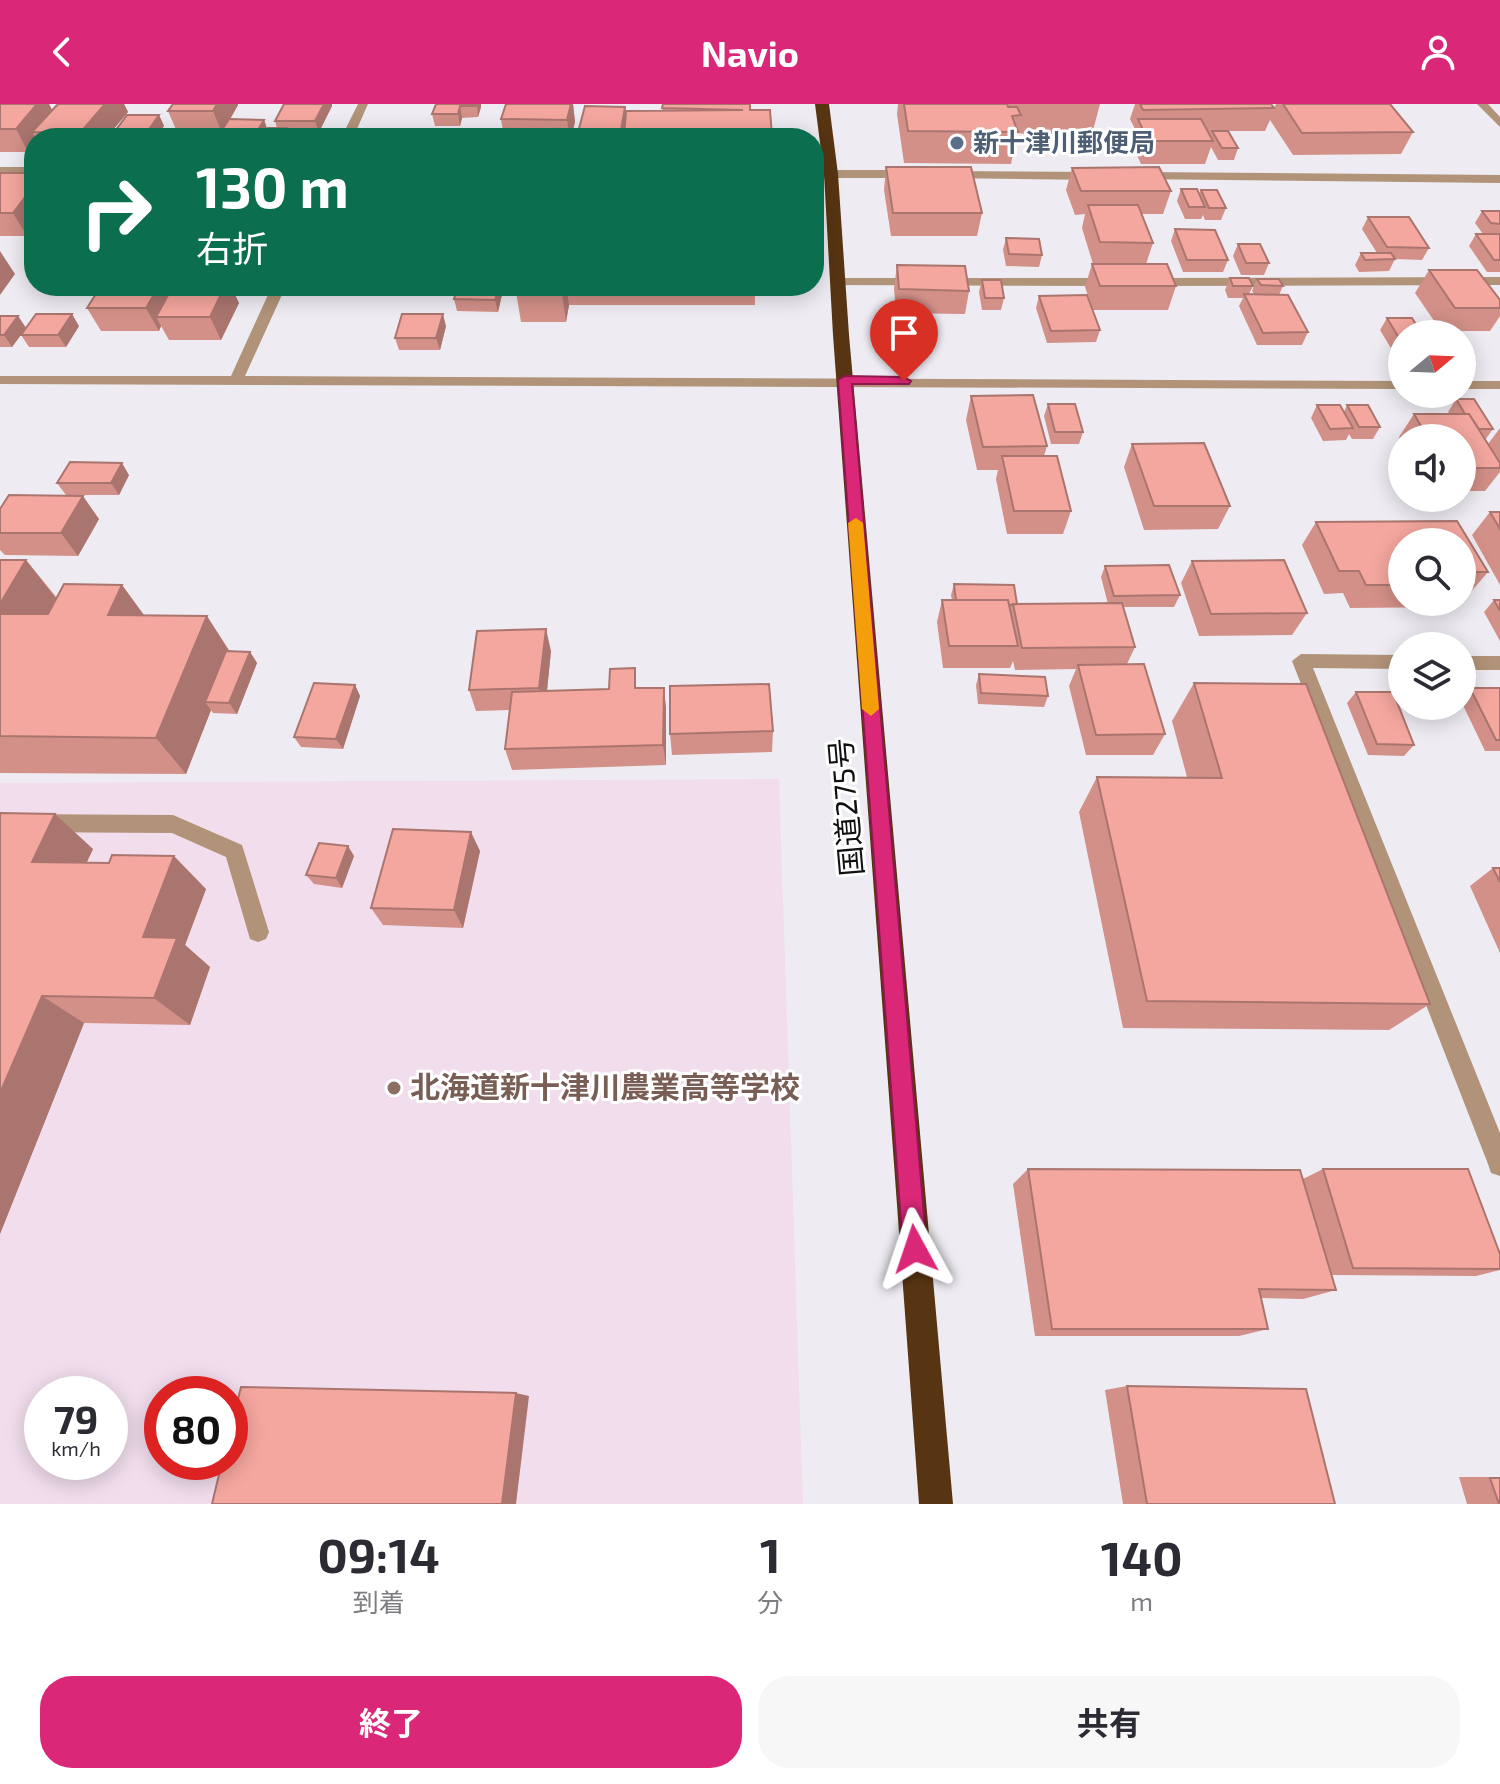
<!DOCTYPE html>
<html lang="ja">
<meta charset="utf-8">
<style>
body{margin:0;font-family:"Exo 2","Noto Sans JP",sans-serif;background:#f7f7f7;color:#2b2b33;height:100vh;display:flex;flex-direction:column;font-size:30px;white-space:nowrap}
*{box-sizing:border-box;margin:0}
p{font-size:26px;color:#7c7c81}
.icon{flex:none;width:44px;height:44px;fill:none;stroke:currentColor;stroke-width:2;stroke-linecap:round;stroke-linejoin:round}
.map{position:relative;height:1400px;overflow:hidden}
.details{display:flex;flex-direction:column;background:#fff;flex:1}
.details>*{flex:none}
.top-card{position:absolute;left:24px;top:24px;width:800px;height:168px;border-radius:32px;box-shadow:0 4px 20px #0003;background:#0b6e4f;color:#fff;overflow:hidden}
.needle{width:52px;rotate:71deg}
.tools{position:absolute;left:1388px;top:216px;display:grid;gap:16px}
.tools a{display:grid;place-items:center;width:88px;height:88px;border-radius:50%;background:#fff;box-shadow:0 4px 20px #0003;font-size:40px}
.speed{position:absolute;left:24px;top:1272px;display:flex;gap:16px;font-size:40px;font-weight:700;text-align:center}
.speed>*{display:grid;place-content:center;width:104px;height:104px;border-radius:50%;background:#fff;box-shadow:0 4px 20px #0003;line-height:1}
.speed small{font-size:20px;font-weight:400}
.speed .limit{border:12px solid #d22;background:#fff;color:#111}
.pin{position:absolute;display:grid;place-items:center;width:68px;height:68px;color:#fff;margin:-82px -34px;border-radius:50% 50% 50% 0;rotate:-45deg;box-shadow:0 0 8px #0007}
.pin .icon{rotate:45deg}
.me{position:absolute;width:88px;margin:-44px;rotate:355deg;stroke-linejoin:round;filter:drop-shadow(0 0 6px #0008)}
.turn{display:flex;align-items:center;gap:28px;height:168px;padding:0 40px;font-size:36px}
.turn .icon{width:104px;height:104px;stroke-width:2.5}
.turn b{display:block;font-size:56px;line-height:68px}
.eta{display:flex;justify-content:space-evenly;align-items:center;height:136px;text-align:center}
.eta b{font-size:48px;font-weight:700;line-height:56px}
.primary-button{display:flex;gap:16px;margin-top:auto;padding:16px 40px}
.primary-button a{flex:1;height:92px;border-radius:32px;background:#db2777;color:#fff;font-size:32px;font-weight:700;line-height:92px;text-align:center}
.primary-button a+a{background:#f7f7f7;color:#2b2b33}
header{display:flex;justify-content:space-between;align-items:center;height:104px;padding:0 40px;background:#db2777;color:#fff;font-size:36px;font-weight:700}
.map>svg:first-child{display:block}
</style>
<header><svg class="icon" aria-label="back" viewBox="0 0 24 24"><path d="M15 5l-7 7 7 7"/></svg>Navio<svg class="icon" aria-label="person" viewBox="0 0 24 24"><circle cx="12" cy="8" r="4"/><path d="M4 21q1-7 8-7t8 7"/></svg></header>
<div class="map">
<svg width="1500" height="1400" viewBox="0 0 1500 1400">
<rect width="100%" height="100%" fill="#eeecf2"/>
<!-- education -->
<path fill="#f1ddec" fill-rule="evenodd" d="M779,675L803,1400H0V679ZM42,1290H110V1358H42ZM162,1290H230V1358H162Z"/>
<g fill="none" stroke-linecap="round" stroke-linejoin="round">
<!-- minor -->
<path fill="#b19379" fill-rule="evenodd" d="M358,0H368L353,34H341Z
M1477,0H1488L1500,13V23Z
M0,63H34V71H0Z
M814,66H910L916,70L910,74H814Z
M946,67L1098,68L1104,72L1098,76L942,74L940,71Z
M1138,68L1500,71V79L1134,75L1132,72Z
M1500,173V181L1148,182L1141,178L1148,174Z
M837,174H1112L1119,178L1112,182L832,181V175Z
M272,182H286L245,272L1402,277V285L0,280V272H231Z
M1462,277H1500V285H1462Z
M1301,550L1402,551V565L1313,564L1500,1029V1072L1491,1069L1488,1060L1292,557Z
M1462,552H1500V566H1462Z
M0,710L173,711L242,741L269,828L266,835L258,838L250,835L226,753L172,729L0,728Z"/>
<!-- highway -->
<path fill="#573512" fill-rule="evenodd" d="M815,0H829L838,70L849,231L953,1400H919L833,231L824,70Z"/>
</g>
<!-- wall -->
<path fill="#d29088" d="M0,0H49L52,6L58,0H124L128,8L106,34H34L28,48H0Z
M284,0H332V2L319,28H288L290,34H217L220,29H180L182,34H110L159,11L164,22L160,28H177L168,7L238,1L230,15L264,16L267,25L277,24L275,17Z
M436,0H481V3L478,13L462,14L460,22H435L432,10Z
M506,0H573L575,18L571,34H504L501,15Z
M663,0H765H751V6H770L772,34H578L577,32L625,3L626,12L662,7Z
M898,0H1100L1092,30L1035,31L1017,29L1011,60L904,59L897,10Z
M1135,0H1271L1274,4L1276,0H1390L1413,28L1401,50L1293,51L1270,16L1265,27H1228L1238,44L1234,56H1218L1211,43L1205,60H1141L1131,38L1135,25L1130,15Z
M886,63L982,109L977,132H891L884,86Z
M1072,64L1171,87L1163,110H1142L1153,139L1146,160L1176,182L1168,206H1093L1085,183L1092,160H1093L1082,124L1085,110L1075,111L1066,86Z
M0,69L27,132H0Z
M1181,85L1199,90L1201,86L1226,104L1221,116H1205L1203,111L1201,115H1185L1177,97Z
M1482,107L1500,120V168H1487L1469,142L1476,130H1483L1475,119Z
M1368,113L1429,144L1422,156L1395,155L1389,167L1359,168L1355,161L1361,149H1377L1362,125Z
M1175,125L1228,156L1223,168H1183L1171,137Z
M1006,134L1042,151L1039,163L1006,162L1003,146Z
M1238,140L1269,159L1264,171H1241L1233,152Z
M897,161L969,187L965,210L896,209L894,184Z
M1429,166L1500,196V212L1490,227H1441L1415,189Z
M1230,174L1253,182L1249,190H1254L1252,187L1257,175L1283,182L1279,191L1308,228L1302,241H1257L1239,202L1243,194H1228L1225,186Z
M982,176L1004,194L1001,206H982L979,188Z
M458,182H504L498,208L457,207L454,195Z
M515,182H755V201H569L566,218H521Z
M1039,192L1100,226L1096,238L1047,239L1036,204Z
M239,199L221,236H169L161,222L159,227H101L87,204Z
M0,212H18L26,224L12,243H0Z
M1387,214L1402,230V251H1395L1380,226Z
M79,222L66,243H29L21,231Z
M446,222L440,246H399L395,234Z
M971,292L1047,342L1044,352L1071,407L1063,430H1007L996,375L998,366H977L966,316Z
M1456,295L1493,325L1485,336L1488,340L1500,324V368L1485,387H1462V334H1402V339L1399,333L1414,310H1450L1448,308Z
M1048,300L1083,328L1079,340H1051L1044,312Z
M1317,301L1344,308L1347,301L1380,323L1373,335H1352L1349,330L1346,336L1323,337L1311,314Z
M1132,340L1230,402L1218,425L1144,426L1124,363Z
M129,371L119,391H66L57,379Z
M0,405L99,415L78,452L5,451L0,446Z
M1490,408H1500V481L1472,431Z
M1457,417L1488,468L1469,490H1464L1462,493V438H1402V498H1458L1454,503L1350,504L1343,489L1324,490L1302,441L1316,418Z
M0,456H26L57,494L122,481L144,511L230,547L250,548L257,559L237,610L213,609L211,606L186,670L0,669Z
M1192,457L1307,509L1292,531L1199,532L1181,479Z
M1105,462L1180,491L1174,503H1123L1135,543L1127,560L1165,630L1153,651H1086L1069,582L1076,565L1015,566L1013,557L1010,564H943L937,518L942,496H952L951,491L954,480L1017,500H1108L1101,473Z
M1494,496H1500V537L1484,508Z
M551,547L547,587L664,584L666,605V661L512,666L505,645L510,606L476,607L469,586Z
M979,570L1048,592L1044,603L978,600L976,581Z
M1194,579L1430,900L1389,926L1123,924L1079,708L1097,673H1187L1172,617Z
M355,581L360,592L343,645L301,643L294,633Z
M1470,584H1500V647H1485L1462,599V592Z
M1356,588L1414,641L1404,652L1368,651L1347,599Z
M773,627L772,648L672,651L670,630Z
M0,709L93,745L86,759L206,785L185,841L210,863L190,921L84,919L0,1130Z
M480,747L463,824L383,821L371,804Z
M354,752L342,784L314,780L306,771Z
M1493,764H1500V849L1470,782Z
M1028,1065L1303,1075L1323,1065L1500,1150V1166L1476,1172L1331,1171L1336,1186L1303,1195L1261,1194L1268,1225L1239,1232H1035L1013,1080Z
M1127,1282L1335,1400H1123L1105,1286Z
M1459,1373H1500V1400H1467Z"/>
<!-- shaded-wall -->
<path fill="#ab756f" d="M36,0H49L52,6L32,28L36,34H34V40L28,48L16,25Z
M105,0H124L128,8L106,34H83L80,29Z
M217,0H238V1L222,29L213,7Z
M324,0H332V2L319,28L315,17Z
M477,0H481V3L478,13Z
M571,0H573L575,18L571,34H570L567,16Z
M460,2L462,14L460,22L458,10Z
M625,3L627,25L626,33L620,34Z
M159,11L164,22L156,34H143Z
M264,16L268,27L264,34H253Z
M287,24L290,34H282Z
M34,81V122L27,132L13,109Z
M0,147L15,170L0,191Z
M159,182H180L156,213L161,222L159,227L146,204Z
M225,182H231L239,199L221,236L210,213Z
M499,182H504L498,208L495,196Z
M561,182H566L569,201L566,218Z
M72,210L79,222L66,243L58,231Z
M443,210L446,222L440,246L436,234Z
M18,212L26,224L12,243L4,231Z
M122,359L129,371L119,391L111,379Z
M83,392L99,415L78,452L61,429Z
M26,456L58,497L30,549L0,516V500Z
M122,481L151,521L108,511Z
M207,512L232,551L205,598L211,606L186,670L156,634Z
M546,525L551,547L545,606L539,584Z
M250,548L257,559L237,610L229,599Z
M355,581L360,592L343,645L336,635Z
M664,584L666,605V661L663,641Z
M55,710L93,745L72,790L32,758Z
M471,728L480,747L463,824L454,806Z
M348,742L354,752L342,784L336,774Z
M174,752L206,785L185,841L210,863L190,921L154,894L143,833Z
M42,892L84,919L0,1130V989Z
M516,1289L529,1292L516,1400H502Z"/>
<!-- building -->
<path fill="#f4a79e" stroke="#ab756f" stroke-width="2" d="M0,0H37L16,25H0Z
M58,0H105L80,29L32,28Z
M173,0H217L213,7H168Z
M284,0H324L315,17H275Z
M436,0H477L476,2H460L458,10H432Z
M506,0H571L567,16L501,15Z
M663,0H750V6H770L772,32L624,34L626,7L743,6L662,4Z
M904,0H1007L1008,3H1017L1021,11L1012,12L1018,28L908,27Z
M1140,0H1271L1274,4L1143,6Z
M1283,0H1390L1413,28L1302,29Z
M585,2L625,3L620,32H577Z
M127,11H159L143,34H110Z
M229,15L264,16L253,34H217Z
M1138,15H1201L1213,37H1148Z
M268,24H287L282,34H263Z
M1212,27H1228L1238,44H1222Z
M156,28H179L174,34H152Z
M886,63H971L982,109H893Z
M1159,63L1171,87H1081L1072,64Z
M0,69H34V81L13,109H0Z
M1181,85H1197L1205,103H1189Z
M1201,86H1217L1226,104H1209Z
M1088,101H1138L1153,139L1100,138Z
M1482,107H1500V120L1491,119Z
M1368,113H1409L1429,144L1387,143Z
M1175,125L1215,126L1228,156H1187Z
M1476,130H1500V156H1494Z
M1006,134L1039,135L1042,151L1009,150Z
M1238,140H1260L1269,159H1246Z
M1361,149H1391L1395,155L1365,156Z
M1092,160H1167L1176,182H1100Z
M897,161L965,162L969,187L899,185Z
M1429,166H1477L1500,196V204H1455Z
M1230,174H1249L1253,182H1233Z
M1257,175H1279L1283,182L1261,181Z
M982,176H1001L1004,194H985Z
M101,182H159L146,204H87Z
M173,182H225L210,213H156Z
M458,182H499L495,196L454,195Z
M515,182H561L560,184H514Z
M1244,190L1288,191L1308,228L1263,229Z
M1087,191L1100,226L1051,227L1039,192Z
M36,210H72L58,231H21Z
M402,210H443L436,234H395Z
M0,212H18L4,231H0Z
M1387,214H1412L1422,230H1402V239Z
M1033,291L1047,342L983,343L971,292Z
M1456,295H1474L1493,325H1479L1469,310H1465Z
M1048,300H1075L1083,328H1055Z
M1317,301H1340L1353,324L1330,325Z
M1347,301H1368L1380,323H1359Z
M1414,310H1469L1500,359V364H1462V334H1428Z
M1204,339L1230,402H1154L1132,340Z
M1002,352H1057L1071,407H1014Z
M70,358L122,359L111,379H57Z
M9,391L83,392L61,429H0V405Z
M1490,408H1500V425Z
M1457,417L1488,468H1466L1472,481H1462V438H1402V481H1366L1359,467H1339L1316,418Z
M0,456H26L0,500Z
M1284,456L1307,509L1211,510L1192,457Z
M1169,461L1180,491L1114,492L1105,462Z
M64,480L122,481L108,511L207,512L156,634L0,632V510H48Z
M954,480L1014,481L1017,500L1009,501L1008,496H956Z
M942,496H1008L1018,542H949Z
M1494,496H1500V507Z
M1122,499L1135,543L1022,544L1013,500Z
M546,525L539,584L469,586L477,527Z
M226,547L250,548L229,599L205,598Z
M1144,560L1165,630L1096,631L1078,561Z
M635,564V584H664L663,641L505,645L512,588L609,585L610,565Z
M979,570L1045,573L1048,592L981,589Z
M314,579L355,581L336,635L294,633Z
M1194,579L1306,580L1430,900L1147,897L1097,673L1222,674Z
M769,580L773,627L670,630V582Z
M1470,584H1500V636H1496Z
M1356,588H1393L1414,641L1377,640Z
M0,709L55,710L32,758L109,759L112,751L174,752L143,833L177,834L154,894L42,892L0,989Z
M393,725L471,728L454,806L371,804Z
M319,739L348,742L336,774L306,771Z
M1493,764H1500V778Z
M1028,1065L1300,1066L1336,1186L1259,1185L1268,1225H1052Z
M1323,1065H1468L1500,1150V1165L1353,1164Z
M1127,1282L1306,1285L1335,1400H1147Z
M241,1283L516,1289L502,1400H212L222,1358H230V1327Z
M1490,1374H1500V1400H1499Z"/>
<!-- route -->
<path fill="#db2777" stroke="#8e194d" stroke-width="2" d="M904,273L911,277L909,280H852L927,1145L923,1153L915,1157L906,1153L903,1145L838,276L845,272Z"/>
<!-- slow -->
<path fill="#f59e0b" d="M856,414L863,419L879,605L871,612L862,605L848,419Z"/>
<!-- markers -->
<circle fill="#5c6f8a" stroke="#fff" stroke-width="3" cx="957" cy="39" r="8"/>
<circle fill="#8d6e63" stroke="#fff" stroke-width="3" cx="394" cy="984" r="8"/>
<g text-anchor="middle" stroke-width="6" stroke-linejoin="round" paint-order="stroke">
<!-- far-service labels -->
<g font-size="26" font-weight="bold" fill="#4e5e75" stroke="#fff" text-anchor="start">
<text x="973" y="48">新十津川郵便局</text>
</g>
<!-- street labels -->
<g font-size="30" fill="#111112" stroke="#fff">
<text transform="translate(847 703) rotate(-95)" y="10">国道275号</text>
</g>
<!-- education labels -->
<g font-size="30" font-weight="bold" fill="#785e54" stroke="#fff" text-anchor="start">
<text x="410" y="994">北海道新十津川農業高等学校</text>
</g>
</g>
</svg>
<div class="tools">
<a><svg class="needle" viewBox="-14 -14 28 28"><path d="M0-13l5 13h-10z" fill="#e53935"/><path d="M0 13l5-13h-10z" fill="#7c7c81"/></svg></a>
<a><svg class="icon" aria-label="sound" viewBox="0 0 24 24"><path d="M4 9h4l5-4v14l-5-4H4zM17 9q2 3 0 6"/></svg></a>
<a><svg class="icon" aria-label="search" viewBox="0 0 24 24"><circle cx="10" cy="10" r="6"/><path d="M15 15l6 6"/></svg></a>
<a><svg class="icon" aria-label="layers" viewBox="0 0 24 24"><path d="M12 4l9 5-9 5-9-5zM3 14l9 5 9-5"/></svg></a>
</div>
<div class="speed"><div>79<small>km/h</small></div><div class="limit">80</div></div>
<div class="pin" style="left:904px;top:277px;background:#d93025"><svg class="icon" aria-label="arrive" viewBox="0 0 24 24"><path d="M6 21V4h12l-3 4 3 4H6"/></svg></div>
<svg class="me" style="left:915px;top:1145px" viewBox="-20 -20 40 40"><path d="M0-17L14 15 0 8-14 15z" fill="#db2777" stroke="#fff" stroke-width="4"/></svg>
<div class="top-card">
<div class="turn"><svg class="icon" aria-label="right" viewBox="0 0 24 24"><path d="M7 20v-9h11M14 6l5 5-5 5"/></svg><div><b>130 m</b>右折</div></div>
</div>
</div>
<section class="details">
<div class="eta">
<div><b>09:14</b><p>到着</p></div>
<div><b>1</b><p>分</p></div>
<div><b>140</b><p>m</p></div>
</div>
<div class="primary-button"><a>終了</a><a>共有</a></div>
</section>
